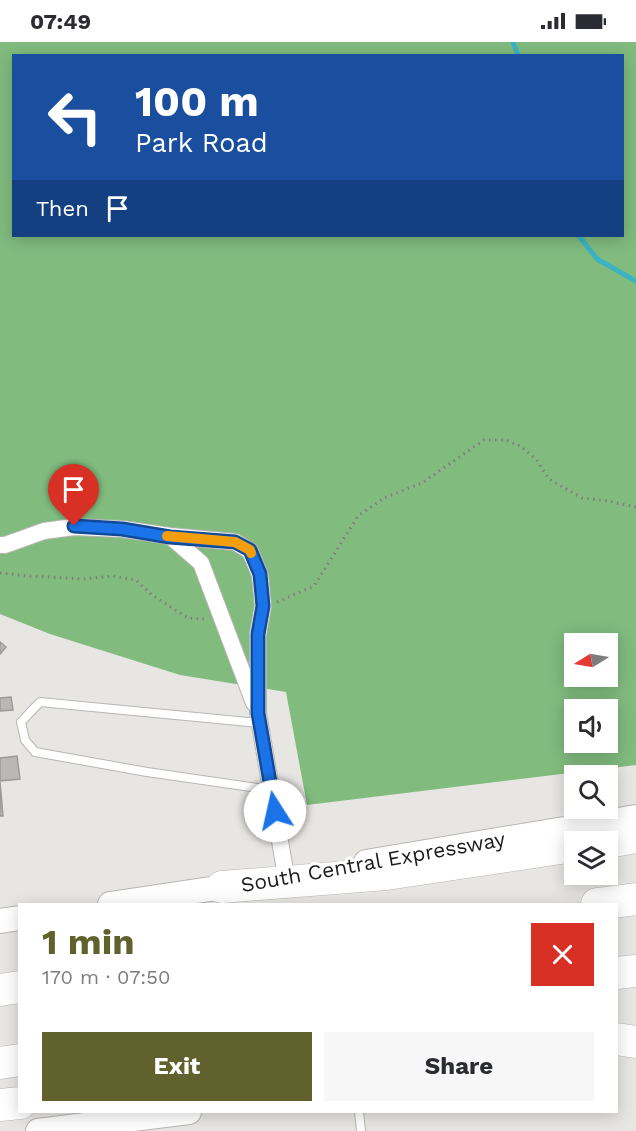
<!DOCTYPE html>
<meta charset="utf-8">
<style>
body{margin:0;font-family:"Work Sans",sans-serif;background:#f7f7f7;color:#2b2b33;height:100vh;display:flex;flex-direction:column;font-size:22px;white-space:nowrap}
*{box-sizing:border-box;margin:0}
p{font-size:20px;color:#7c7c81}
.icon{flex:none;width:33px;height:33px;fill:none;stroke:currentColor;stroke-width:2;stroke-linecap:round;stroke-linejoin:round}
.map{position:relative;flex:1;overflow:hidden}
.details{position:absolute;left:18px;top:861px;width:600px;height:210px;display:flex;flex-direction:column;background:#fff;border-radius:0px;box-shadow:0 3px 15px #0003}
.details>*{flex:none}
.top-card{position:absolute;left:12px;top:12px;width:612px;height:183px;border-radius:0px;box-shadow:0 3px 15px #0003;background:#1a4fa0;color:#fff;overflow:hidden}
.needle{width:39px;rotate:259deg}
.tools{position:absolute;left:564px;top:591px;display:grid;gap:12px}
.tools a{display:grid;place-items:center;width:54px;height:54px;border-radius:0px;background:#fff;box-shadow:0 3px 15px #0003;font-size:30px}
.pin{position:absolute;display:grid;place-items:center;width:51px;height:51px;color:#fff;margin:-62px -26px;border-radius:50% 50% 50% 0;rotate:-45deg;box-shadow:0 0 6px #0007}
.pin .icon{rotate:45deg}
.me{position:absolute;width:66px;margin:-33px;rotate:350deg;stroke-linejoin:round;filter:drop-shadow(0 0 4px #0008)}
.turn{display:flex;align-items:center;gap:21px;height:126px;padding:0 24px;font-size:27px}
.turn .icon{width:78px;height:78px;stroke-width:2.5}
.turn b{display:block;font-size:42px;line-height:51px}
.then{display:flex;align-items:center;height:57px;padding:0 24px;background:#0003;gap:12px;font-size:22px}
.round{display:grid;place-items:center;flex:none;width:63px;height:63px;border-radius:0px;background:#f7f7f7}
.headline{display:flex;align-items:center;justify-content:space-between;height:102px;padding:0 24px}
h1{font-size:36px;font-weight:700;line-height:45px;color:#61612e}
.cta{display:flex;gap:12px;margin-top:auto;padding:12px 24px}
.cta a{flex:1;height:69px;border-radius:0px;background:#61612e;color:#fff;font-size:24px;font-weight:700;line-height:69px;text-align:center}
.cta a+a{background:#f7f7f7;color:#2b2b33}
.status{display:flex;justify-content:space-between;align-items:center;height:42px;padding:0 30px;background:#fff;direction:ltr}
.status svg{height:16px;fill:currentColor}
.map>svg:first-child{display:block}
</style>
<div class="status"><b>07:49</b><svg viewBox="0 0 49 12"><path d="M0 12V9h3v3zM5 12V6h3v6zM10 12V3h3v9zM15 12V0h3v12zM26 1h20v11H26zM47 4h2v5h-2z"/></svg></div>
<div class="map">
<svg width="636" height="1089" viewBox="0 0 636 1089">
<rect width="100%" height="100%" fill="#e7e6e3"/>
<!-- forest -->
<path fill="#81bb7e" fill-rule="evenodd" d="M0,0H636V723L307,763L286,650L180,633L50,592L0,572ZM14,14H622V194H14ZM574,602H608V634H574ZM574,668H608V700H574Z"/>
<g fill="none" stroke-linecap="round" stroke-linejoin="round">
<!-- stream -->
<path stroke="#3cb3c3" stroke-width="5" d="M513,0L518,14
M579,194L597,217L636,239"/>
</g>
<!-- building -->
<path fill="#b9b8b6" stroke="#9b9a97" stroke-width="1.5" d="M0,600L6,605L0,612Z
M11,655L13,668L0,669V656Z
M17,714L20,737L0,739V716Z
M0,740L3,774H0Z"/>
<g fill="none" stroke-linecap="round" stroke-linejoin="round">
<!-- lane casing -->
<g stroke="#b7b6b3" stroke-width="10">
<path id="lane" d="M259,681L40,660L21,680L25,698L35,710L147,730L271,748
M359,1070L361,1089"/>
</g>
<!-- street casing -->
<g stroke="#b7b6b3" stroke-width="18">
<path id="street" d="M170,494L201,521L254,661
M0,503H5L44,489L74,485L122,487L170,494L235,500L250,509L260,533L263,564L258,592V671L286,834"/>
</g>
<!-- secondary casing -->
<g stroke="#b7b6b3" stroke-width="26">
<path id="secondary" d="M366,820L636,775
M110,862L237,843
M0,879L20,876
M38,1089L189,1070"/>
</g>
<!-- highway casing -->
<g stroke="#b7b6b3" stroke-width="33">
<path id="highway" d="M608,800L636,795
M222,845L386,832L574,804
M597,862L636,857
M616,931L636,929
M0,948L20,945
M616,997L636,1000
M0,1021L20,1018
M0,1063L20,1061"/>
</g>
<!-- path -->
<path stroke="#807f7d" stroke-width="3" stroke-dasharray="1.5 4.5" stroke-linecap="butt" d="M0,531L30,534L83,537L113,534L136,538L152,553L188,576L204,577
M277,560L314,544L358,474L384,456L422,441L484,398H506L520,404L536,417L549,437L582,456L608,459L636,465"/>
<!-- lane -->
<use href="#lane" stroke="#fff" stroke-width="8"/>
<!-- street -->
<use href="#street" stroke="#fff" stroke-width="16"/>
<!-- secondary -->
<use href="#secondary" stroke="#fff" stroke-width="24"/>
<!-- highway -->
<use href="#highway" stroke="#fff" stroke-width="32"/>
</g>
<g fill="none" stroke-linecap="round" stroke-linejoin="round">
<!-- route casing -->
<g stroke="#114b97" stroke-width="15">
<path id="route" d="M74,484L122,487L170,495L235,500L250,508L260,532L263,564L258,592V671L275,769"/>
</g>
<!-- route -->
<use href="#route" stroke="#1a73e8" stroke-width="10"/>
<!-- slow -->
<path stroke="#f59e0b" stroke-width="10" d="M167,494L235,500L250,508L251,511"/>
</g>
<g text-anchor="middle" stroke-width="6" stroke-linejoin="round" paint-order="stroke">
<!-- street labels -->
<g font-size="21" fill="#1c1c1b" stroke="#fff">
<text transform="translate(373 820) rotate(-10)" y="7">South Central Expressway</text>
</g>
</g>
</svg>
<div class="tools">
<a><svg class="needle" viewBox="-14 -14 28 28"><path d="M0-13l5 13h-10z" fill="#e53935"/><path d="M0 13l5-13h-10z" fill="#7c7c81"/></svg></a>
<a><svg class="icon" aria-label="sound" viewBox="0 0 24 24"><path d="M4 9h4l5-4v14l-5-4H4zM17 9q2 3 0 6"/></svg></a>
<a><svg class="icon" aria-label="search" viewBox="0 0 24 24"><circle cx="10" cy="10" r="6"/><path d="M15 15l6 6"/></svg></a>
<a><svg class="icon" aria-label="layers" viewBox="0 0 24 24"><path d="M12 4l9 5-9 5-9-5zM3 14l9 5 9-5"/></svg></a>
</div>
<div class="pin" style="left:74px;top:484px;background:#d93025"><svg class="icon" aria-label="arrive" viewBox="0 0 24 24"><path d="M6 21V4h12l-3 4 3 4H6"/></svg></div>
<svg class="me" style="left:275px;top:769px" viewBox="-20 -20 40 40"><circle r="19" fill="#fff"/><path d="M0-13L10 11 0 6-10 11z" fill="#1a73e8"/></svg>
<div class="top-card">
<div class="turn"><svg class="icon" aria-label="left" viewBox="0 0 24 24"><path d="M17 20v-9H6M10 6l-5 5 5 5"/></svg><div><b>100 m</b>Park Road</div></div>
<div class="then">Then<svg class="icon" aria-label="arrive" viewBox="0 0 24 24"><path d="M6 21V4h12l-3 4 3 4H6"/></svg></div>
</div>
<section class="details">
<div class="headline"><div><h1>1 min</h1><p>170 m · 07:50</p></div><a class="round" style="background:#d93025;color:#fff"><svg class="icon" aria-label="close" viewBox="0 0 24 24"><path d="M6 6l12 12M18 6L6 18"/></svg></a></div>
<div class="cta"><a>Exit</a><a>Share</a></div>
</section>
</div>
